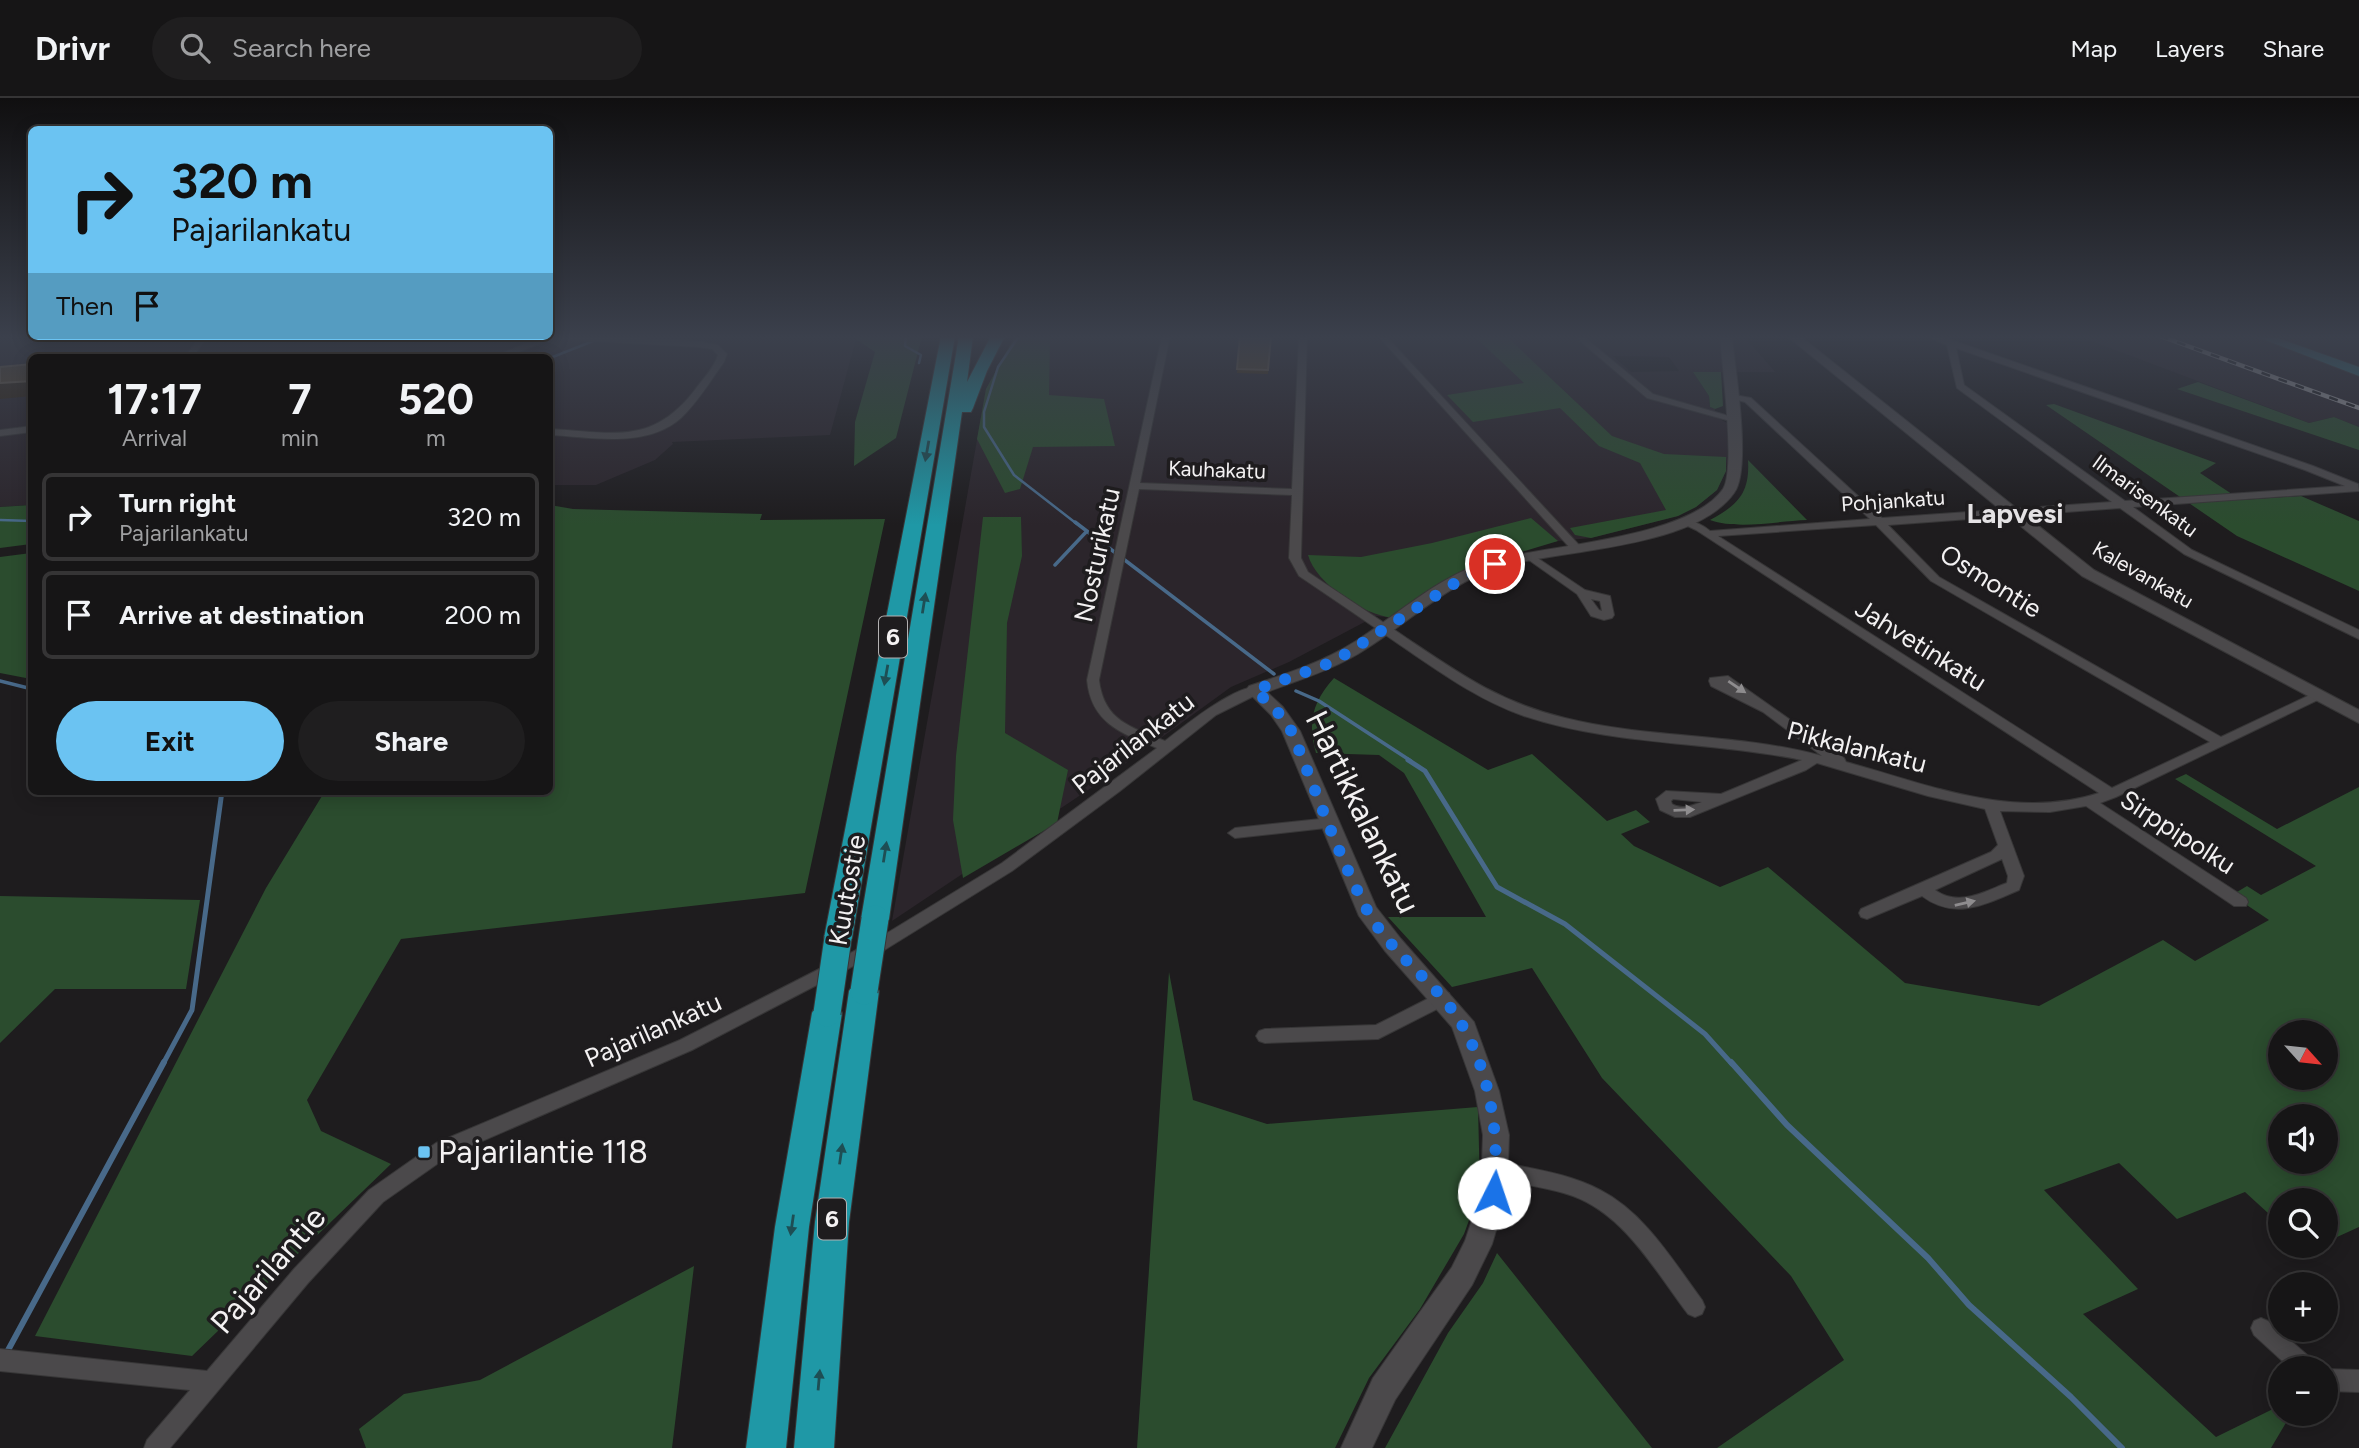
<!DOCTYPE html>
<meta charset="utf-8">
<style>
body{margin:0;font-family:Figtree,sans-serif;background:#1f1e1f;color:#f1f3f6;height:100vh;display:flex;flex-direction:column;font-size:26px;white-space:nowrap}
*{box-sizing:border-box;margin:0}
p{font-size:23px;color:#9e9fa1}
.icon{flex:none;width:38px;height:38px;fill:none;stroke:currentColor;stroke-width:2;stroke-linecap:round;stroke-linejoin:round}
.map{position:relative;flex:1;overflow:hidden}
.drawer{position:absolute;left:28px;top:256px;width:525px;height:441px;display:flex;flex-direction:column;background:#161516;border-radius:10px;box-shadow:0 4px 18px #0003,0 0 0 2px #353435}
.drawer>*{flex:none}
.top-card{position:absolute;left:28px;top:28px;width:525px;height:214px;border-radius:10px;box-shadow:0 4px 18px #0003,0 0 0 2px #353435;background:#6bc3f2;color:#111;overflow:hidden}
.needle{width:46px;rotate:117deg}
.controls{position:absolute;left:2268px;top:922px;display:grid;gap:14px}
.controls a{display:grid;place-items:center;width:70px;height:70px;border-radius:50%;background:#161516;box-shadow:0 4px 18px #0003,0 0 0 2px #353435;font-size:35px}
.pin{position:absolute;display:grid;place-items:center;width:60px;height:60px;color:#fff;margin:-30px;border:4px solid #fff;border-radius:50%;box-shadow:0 2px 7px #0007}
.me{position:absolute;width:77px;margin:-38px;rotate:4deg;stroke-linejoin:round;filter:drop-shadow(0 0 5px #0008)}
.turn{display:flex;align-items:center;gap:24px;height:147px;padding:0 28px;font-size:32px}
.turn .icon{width:91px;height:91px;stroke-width:2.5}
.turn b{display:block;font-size:49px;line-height:60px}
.then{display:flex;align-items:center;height:66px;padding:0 28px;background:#0003;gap:14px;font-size:26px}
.eta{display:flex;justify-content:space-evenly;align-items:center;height:119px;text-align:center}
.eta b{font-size:42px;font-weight:700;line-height:49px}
.button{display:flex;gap:14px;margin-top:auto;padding:14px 28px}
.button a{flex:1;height:80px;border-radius:42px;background:#6bc3f2;color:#111;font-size:28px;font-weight:700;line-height:80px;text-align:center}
.button a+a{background:#1f1e1f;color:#f1f3f6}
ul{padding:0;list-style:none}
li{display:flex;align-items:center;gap:21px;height:88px;margin:0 14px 10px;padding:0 14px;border:4px solid #353435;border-radius:10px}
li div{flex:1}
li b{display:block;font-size:26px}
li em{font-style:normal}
header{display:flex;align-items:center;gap:42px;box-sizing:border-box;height:98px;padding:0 35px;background:#161516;border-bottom:2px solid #353435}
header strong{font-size:33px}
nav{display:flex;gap:38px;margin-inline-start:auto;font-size:24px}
.search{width:490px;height:63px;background:#1f1e1f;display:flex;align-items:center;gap:18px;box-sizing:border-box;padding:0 24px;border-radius:38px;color:#9e9fa1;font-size:26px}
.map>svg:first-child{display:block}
</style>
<header>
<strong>Drivr</strong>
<div class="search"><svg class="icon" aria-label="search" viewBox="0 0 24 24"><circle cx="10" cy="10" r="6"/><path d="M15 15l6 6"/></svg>Search here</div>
<nav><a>Map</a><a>Layers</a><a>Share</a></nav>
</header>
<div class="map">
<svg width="2359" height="1350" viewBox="0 0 2359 1350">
<rect width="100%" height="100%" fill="#1e1c1e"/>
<!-- built -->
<path fill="#2b252b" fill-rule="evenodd" d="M0,238H856V241L830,337L672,344L673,346L655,362L596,387H550V259H32L31,407L0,409Z
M1015,238H1744L1775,274H1693L1709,298L1710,309L1715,311V318L1727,325L1728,347L1726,373L1717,392L1696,409L1678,418L1591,440L1558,443L1533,448L1488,464L1393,520L1376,518L1289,564L1231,589L1103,682L892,823L986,291ZM1613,258L1669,259L1679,273L1631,274Z
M2078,238H2359V329L2334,319L2309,325Z"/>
<!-- forest -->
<path fill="#2b4c2e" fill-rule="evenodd" d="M856,238H922L896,340L854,368L855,324L875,254L856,241Z
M1015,238H1050L1049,297L1104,301L1115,348L1033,349L1020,391L1005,395L977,341L986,291Z
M1474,238H1506L1612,338L1664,356L1726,359V373L1717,392L1696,409L1678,418L1591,440L1575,437L1570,430L1666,412L1640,365L1599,348L1560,310L1473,324L1447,297L1524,285Z
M1693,274H1721L1723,308L1715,311L1710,309L1709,298Z
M2198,284L2309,325L2334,319L2359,329V352L2177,291Z
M2054,306L2216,365L2200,375L2241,402L2301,398L2359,423V493L2237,438L2046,307Z
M1748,362L1807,422C1777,423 1738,432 1710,422C1738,407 1750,395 1748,362Z
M31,407V446L0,450V409Z
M550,407L573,411L762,416L760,422L885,421L805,795L401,841L307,1002L321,1033L391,1066L192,1258L35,1238L266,790L325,693H550Z
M983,419H1021L1022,458L1007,525L1005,635L1068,672L1057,725L963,780L953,722L956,658Z
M1531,420L1558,443L1488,464L1393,520C1364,517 1316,486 1308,457L1361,459L1432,445Z
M31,455H32L31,581L0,575V459Z
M1334,580L1488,672L1532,656L1607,723L1636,712L1650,724L1621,736L1634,748L1720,789L1768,769L1905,885L2039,908L2163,842L2195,863L2269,822L2232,797L2247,788L2261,797L2316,768L2175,681L2186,676L2277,731L2359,689V1129L2326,1144V1102H2280V1126L2245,1094L2177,1121L2119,1065L2044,1092L2138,1191L2083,1216L2216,1339L2275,1310L2287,1323L2271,1350H1717L1844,1262L1791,1178L1602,980L1532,870L1452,889L1388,819H1486L1404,675L1379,657L1316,655C1307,624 1313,603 1334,580ZM2280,934H2326V980H2280ZM2280,1018H2326V1064H2280Z
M0,798L200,802L186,891H55L0,945Z
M1169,874L1193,1002L1267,1026L1478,1009L1480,1092L1464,1136L1420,1211L1369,1280L1335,1350H1137Z
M1497,1155L1652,1350H1385L1448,1235L1483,1185Z
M694,1168L672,1350H366L359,1331L404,1296L480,1282Z"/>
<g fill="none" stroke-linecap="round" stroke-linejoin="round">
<!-- stream-far3 -->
<path stroke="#486989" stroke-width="2.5" d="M906,238L905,248L921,257L919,265
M1019,238L998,269L984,314V329L1014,377L1077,426
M550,260L606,238
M0,422L32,423"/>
<!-- stream-far2 -->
<path stroke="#486989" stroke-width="3.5" d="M1075,424L1274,576
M1055,467L1087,433
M0,583L32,591
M1296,593L1319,603L1411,663"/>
<!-- stream-far1 -->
<path stroke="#486989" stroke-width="5" d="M1408,662L1425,673L1497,789L1565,826L1705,936L1732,966
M163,966L192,912L222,693"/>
<!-- stream -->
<path stroke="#486989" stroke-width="6" d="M1731,964L1787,1027L1928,1160L1969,1207L2071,1299L2122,1350
M0,1267L164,964"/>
<!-- street casing -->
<g stroke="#373637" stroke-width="2">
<path id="street" d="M200,238H208L193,259H185Z
M544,238H592L698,243L718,247L727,256L724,264C711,282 698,304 681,320C646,351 592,339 550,337V331C612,334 651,348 694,293C702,282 714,270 718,257L712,251L698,249L553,241L505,259H493Z
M1162,238H1170L1140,385L1292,391L1299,238H1307L1301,460L1308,474C1340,496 1373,517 1405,539C1460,576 1499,604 1565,620C1649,641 1739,635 1822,658L1763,614L1711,588L1709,583L1710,580L1728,578L1844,660L1846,664C1927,686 2014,723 2099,695L1696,432L1679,424L1684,421C1693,423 1702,426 1710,433L1870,421L1745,304L1729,300V296L1751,300L1882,420L2112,404L1957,290L1947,247L1926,238H1937L1954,243L2313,368L2358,386L2359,393L2133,409L2192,452L2359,532V541L2184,456L2120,410L1888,427L1939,479L2221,639L2314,595H2324L2326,598L2116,699L2100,705L2246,800L2248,804L2246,808H2234L2086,708L2050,714L2000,713L2024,778L2019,792C1986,806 1955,823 1922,798L1867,821L1861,819L1859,815L1861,811L1991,754L1998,747L1985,711L1928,698L1817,665L1806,672L1690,719H1675L1660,712L1656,701L1666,693L1721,696L1802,662C1710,643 1614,648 1524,618C1478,602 1440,574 1400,547C1367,524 1333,501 1299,478L1289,460L1292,397L1139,391L1099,582C1104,623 1131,629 1165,643C1183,629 1237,585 1260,589L1261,592L1260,595L1216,617L1120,693L1012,773L886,851L692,952L450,1057L383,1104L308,1185L170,1350H144L147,1342L190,1292L0,1273V1251L207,1273L294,1171L369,1092L436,1045L680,942L874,843L1002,765L1157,650C1121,635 1091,625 1087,582ZM1956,250L2305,372L2345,388L2125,403L1964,287ZM1876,427L1931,483L2210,644L2112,690L1718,438ZM1673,701L1702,704C1691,708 1682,712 1672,706L1671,703ZM2002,761L2008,778L2007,785C1983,794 1959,809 1935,792Z
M1378,238H1386L1579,447V451H1571Z
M1574,238H1583L1653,296L1739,321L1734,324L1647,300Z
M32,328V334L0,338V332Z
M1530,455L1585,492L1610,498L1614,517L1612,520L1604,522L1591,518L1577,496L1526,460L1524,458ZM1591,501L1600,503L1602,513L1599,512Z
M1330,720L1335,721L1337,725L1335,729L1235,740L1228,735L1235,730Z
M1443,893L1449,895L1451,900L1449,905L1378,941L1265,945L1259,943L1256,938L1259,933L1265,931L1376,927Z
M1496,1063C1531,1071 1568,1075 1600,1092C1645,1115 1673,1163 1702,1202L1705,1209L1702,1216L1695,1219L1688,1216C1656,1174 1625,1117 1573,1098C1546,1088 1516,1087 1489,1077L1487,1071L1489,1065Z
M2261,1220L2268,1223L2313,1262L2315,1270H2290L2254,1237L2251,1230L2254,1223Z
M2326,1271L2359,1272V1294L2326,1293Z"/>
</g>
<!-- secondary casing -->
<g stroke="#373637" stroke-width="2">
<path id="secondary" d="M1720,238H1732C1735,271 1752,371 1734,395C1694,451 1563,451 1500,469C1451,484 1411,522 1369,549C1338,570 1302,581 1267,594L1283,609L1300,633L1376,809L1401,841L1474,924L1499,993L1509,1037L1507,1095L1492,1146L1472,1187L1395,1302L1372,1350H1341L1373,1280L1452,1169L1465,1143L1481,1095L1483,1037L1475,993L1452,929L1385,853L1359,818L1282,633L1271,617L1246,592L1249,588C1286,576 1323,564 1356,543C1400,515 1442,475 1493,462C1549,447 1689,440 1723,391C1736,371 1722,267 1720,238Z
M1787,238H1800L2094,472L2359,612V625L2082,478Z"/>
</g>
<!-- primary casing -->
<g stroke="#373637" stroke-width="2">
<path id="primary" d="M2255,238H2272L2359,269V278Z"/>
</g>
<!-- highway casing -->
<g stroke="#373637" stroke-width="2">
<path id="highway" d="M941,238H955L852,840L848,847L838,851L828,847L824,840Z
M959,238H973L967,284L991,238H1005L987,273L973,310L971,314H962L889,821L885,828L875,831L865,828L861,821Z
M864,882L874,885L879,893L849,1124L834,1350H794L815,1124L849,893L854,885Z
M827,903L838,907L842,915L809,1129L786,1350H746L775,1129L812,915L816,907Z"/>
</g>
<!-- street -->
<use href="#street" fill="#4b494b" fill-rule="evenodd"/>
<!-- secondary -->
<use href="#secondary" fill="#4b494b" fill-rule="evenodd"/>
<!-- primary -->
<use href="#primary" fill="#317882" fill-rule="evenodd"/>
<!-- highway -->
<use href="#highway" fill="#1f98a6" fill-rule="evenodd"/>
<!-- rail casing -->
<g stroke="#a9a7a9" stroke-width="4.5">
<path id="rail" d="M2160,238L2359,310"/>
</g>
<!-- rail -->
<use href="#rail" stroke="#1e1c1e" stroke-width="2.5" stroke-dasharray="9" stroke-linecap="butt"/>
<!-- highway-bridge casing -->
<g stroke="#373637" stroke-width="29" stroke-linecap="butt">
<path id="highway-bridge" d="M864,893L875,821
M827,915L838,840"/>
</g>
<!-- highway-bridge -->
<use href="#highway-bridge" stroke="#1f98a6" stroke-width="27"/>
</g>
<!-- wall -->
<path fill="#4a3311" d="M1240,238H1271L1268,276L1237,275Z"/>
<!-- shaded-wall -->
<path fill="#31210c" d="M32,283V298L0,301V285Z"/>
<!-- building -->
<path fill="#5c4829" stroke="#746249" stroke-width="2" d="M1240,238H1271L1268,272L1237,271Z
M32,266V283L0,285V269Z"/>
<!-- one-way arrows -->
<defs><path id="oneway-solid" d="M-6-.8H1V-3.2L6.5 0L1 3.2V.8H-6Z" transform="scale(1.75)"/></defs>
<g fill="#1e4e54">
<use href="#oneway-solid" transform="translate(927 353) rotate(100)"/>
<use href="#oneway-solid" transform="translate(924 505) rotate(-81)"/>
<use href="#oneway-solid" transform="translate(886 577) rotate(100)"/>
<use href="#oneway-solid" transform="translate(885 754) rotate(-81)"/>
<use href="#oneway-solid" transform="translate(841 1056) rotate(-82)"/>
<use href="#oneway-solid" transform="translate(792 1127) rotate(98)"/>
<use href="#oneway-solid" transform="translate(819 1282) rotate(-85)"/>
</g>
<g fill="#8e8c8e">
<use href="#oneway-solid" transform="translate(1737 589) rotate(34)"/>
<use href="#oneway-solid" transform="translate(1684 712) rotate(-2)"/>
<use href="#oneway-solid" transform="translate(1965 805) rotate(-13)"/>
</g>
<!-- sky -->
<linearGradient id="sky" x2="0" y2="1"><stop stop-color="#100f10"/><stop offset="0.56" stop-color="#3b404c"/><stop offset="1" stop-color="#3b404c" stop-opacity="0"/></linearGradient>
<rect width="2359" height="427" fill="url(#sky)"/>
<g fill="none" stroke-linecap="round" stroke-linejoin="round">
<!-- route -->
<path stroke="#1a73e8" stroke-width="12" stroke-dasharray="0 21.6" d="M1494,1095C1501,1029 1487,951 1442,899C1417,871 1384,845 1366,810C1338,756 1315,691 1292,634L1277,613L1255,592L1333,564L1463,480L1495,466"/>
</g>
<!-- markers -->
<rect fill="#6bc3f2" stroke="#1e1c1e" stroke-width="2.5" x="417" y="1047" width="14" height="14" rx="3.5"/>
<g text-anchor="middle" stroke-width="7" stroke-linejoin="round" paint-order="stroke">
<!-- far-street labels -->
<g font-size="21" fill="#f3f1f2" stroke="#1e1c1e">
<text transform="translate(1217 372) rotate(2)" y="7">Kauhakatu</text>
<text transform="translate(2145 398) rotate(36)" y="7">Ilmarisenkatu</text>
<text transform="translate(1893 403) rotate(-4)" y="7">Pohjankatu</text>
<text transform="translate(2143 477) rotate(30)" y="7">Kalevankatu</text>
</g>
<!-- shield labels -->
<g fill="#1e1c1e" stroke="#b3b1b2" stroke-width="2">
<rect x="879" y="518.5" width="28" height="41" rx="5"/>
<rect x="818" y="1100.5" width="28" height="41" rx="5"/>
</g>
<g font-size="24" font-weight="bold" fill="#f3f1f2">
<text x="893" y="547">6</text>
<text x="832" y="1129">6</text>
</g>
<!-- street labels -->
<g font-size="26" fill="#f3f1f2" stroke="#1e1c1e">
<text transform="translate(1097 457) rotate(-78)" y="9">Nosturikatu</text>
<text transform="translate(1991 483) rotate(32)" y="9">Osmontie</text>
<text transform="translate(1921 547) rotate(32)" y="9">Jahvetinkatu</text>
<text transform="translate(1133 645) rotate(-38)" y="9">Pajarilankatu</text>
<text transform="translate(1857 649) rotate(14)" y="9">Pikkalankatu</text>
<text transform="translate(2178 734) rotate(33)" y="9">Sirppipolku</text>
<text transform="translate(847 792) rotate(-80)" y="9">Kuutostie</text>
<text transform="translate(653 932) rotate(-24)" y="9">Pajarilankatu</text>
</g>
<!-- far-district labels -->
<g font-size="28" font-weight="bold" fill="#e4e2e4" stroke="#1e1c1e">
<text x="2015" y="425">Lapvesi</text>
</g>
<!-- near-street labels -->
<g font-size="32" fill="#f3f1f2" stroke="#1e1c1e">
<text transform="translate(1363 714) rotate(64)" y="11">Hartikkalankatu</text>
<text transform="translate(268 1172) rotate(-49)" y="11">Pajarilantie</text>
</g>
<!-- near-poi labels -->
<g font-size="32" fill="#f3f1f2" stroke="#1e1c1e" text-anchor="start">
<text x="438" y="1065">Pajarilantie 118</text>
</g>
</g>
</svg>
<div class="controls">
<a><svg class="needle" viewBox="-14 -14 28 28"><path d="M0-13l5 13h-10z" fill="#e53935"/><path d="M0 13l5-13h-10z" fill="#9e9fa1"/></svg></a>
<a><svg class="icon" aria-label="sound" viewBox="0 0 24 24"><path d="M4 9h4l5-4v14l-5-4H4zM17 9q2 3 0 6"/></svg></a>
<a><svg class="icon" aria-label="search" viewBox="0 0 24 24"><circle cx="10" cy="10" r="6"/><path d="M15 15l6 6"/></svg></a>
<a>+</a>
<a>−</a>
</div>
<div class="pin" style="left:1495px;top:466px;background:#d93025"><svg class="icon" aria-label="arrive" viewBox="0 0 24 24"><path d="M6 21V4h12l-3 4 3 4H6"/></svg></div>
<svg class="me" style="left:1494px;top:1095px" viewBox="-20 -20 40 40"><circle r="19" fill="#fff"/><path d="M0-13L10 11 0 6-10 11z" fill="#1a73e8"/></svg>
<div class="top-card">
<div class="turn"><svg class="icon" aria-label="right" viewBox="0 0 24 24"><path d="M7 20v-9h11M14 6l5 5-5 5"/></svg><div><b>320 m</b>Pajarilankatu</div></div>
<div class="then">Then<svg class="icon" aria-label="arrive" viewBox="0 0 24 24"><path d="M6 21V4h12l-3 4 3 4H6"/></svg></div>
</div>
<section class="drawer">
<div class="eta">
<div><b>17:17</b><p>Arrival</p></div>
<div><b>7</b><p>min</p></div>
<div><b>520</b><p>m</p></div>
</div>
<ul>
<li><svg class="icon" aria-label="right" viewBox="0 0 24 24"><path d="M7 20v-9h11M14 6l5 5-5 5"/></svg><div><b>Turn right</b><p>Pajarilankatu</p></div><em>320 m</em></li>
<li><svg class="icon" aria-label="arrive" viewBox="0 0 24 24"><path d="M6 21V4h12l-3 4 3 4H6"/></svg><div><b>Arrive at destination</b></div><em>200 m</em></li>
</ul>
<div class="button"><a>Exit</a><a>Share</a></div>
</section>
</div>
